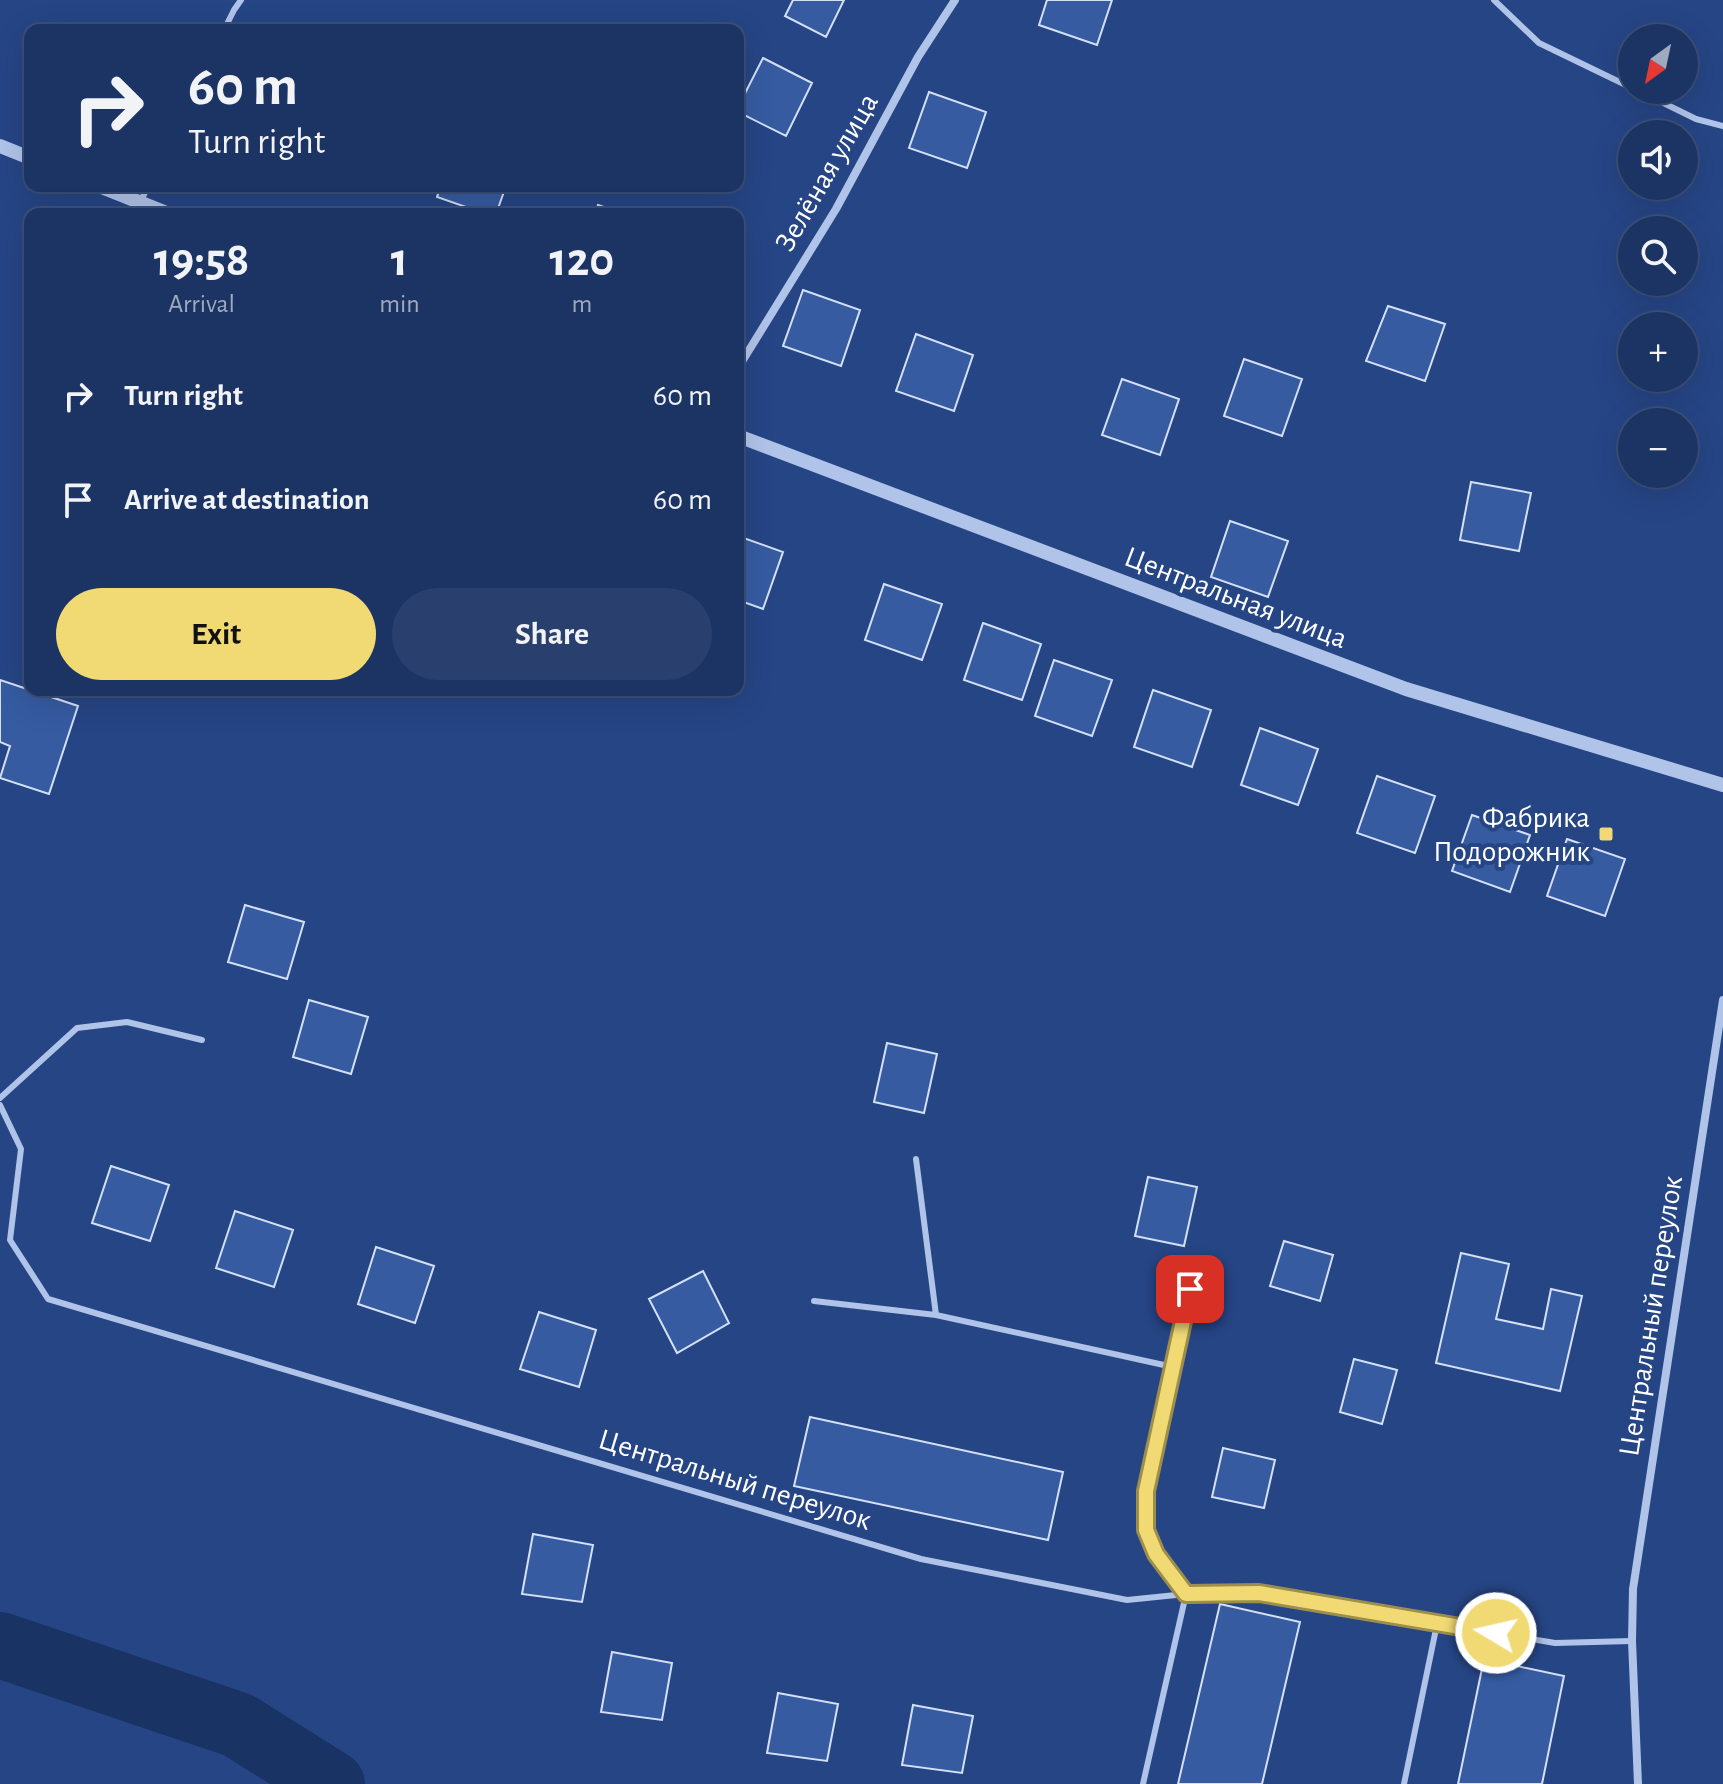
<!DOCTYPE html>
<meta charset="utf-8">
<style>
body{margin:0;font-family:"Alegreya Sans",sans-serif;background:#293f6d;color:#f1f3f6;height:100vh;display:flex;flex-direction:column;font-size:30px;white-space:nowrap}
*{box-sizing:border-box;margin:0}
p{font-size:26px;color:#a0aabf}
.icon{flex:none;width:44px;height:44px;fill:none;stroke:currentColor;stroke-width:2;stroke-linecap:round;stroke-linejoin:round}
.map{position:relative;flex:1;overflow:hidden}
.panel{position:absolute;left:24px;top:208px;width:720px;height:488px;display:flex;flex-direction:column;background:#1c3464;border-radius:16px;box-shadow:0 8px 32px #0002,0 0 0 2px #3a4f78}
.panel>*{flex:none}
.banner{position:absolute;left:24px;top:24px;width:720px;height:168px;border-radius:16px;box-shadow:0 8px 32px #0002,0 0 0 2px #3a4f78;background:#1c3464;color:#f1f3f6;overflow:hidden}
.needle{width:52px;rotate:213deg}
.buttons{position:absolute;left:1618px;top:24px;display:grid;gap:16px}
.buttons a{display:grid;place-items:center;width:80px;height:80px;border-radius:50%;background:#1c3464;box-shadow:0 8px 32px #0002,0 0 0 2px #3a4f78;font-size:40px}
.pin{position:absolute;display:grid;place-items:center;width:68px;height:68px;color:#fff;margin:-34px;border-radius:16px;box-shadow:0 4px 12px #0006}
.me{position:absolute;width:88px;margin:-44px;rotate:279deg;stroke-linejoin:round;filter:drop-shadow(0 0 6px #0008)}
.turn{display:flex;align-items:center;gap:28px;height:168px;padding:0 32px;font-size:36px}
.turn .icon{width:104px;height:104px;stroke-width:2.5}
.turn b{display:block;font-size:56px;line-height:68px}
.eta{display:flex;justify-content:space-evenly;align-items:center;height:136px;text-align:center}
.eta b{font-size:48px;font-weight:700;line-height:56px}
.button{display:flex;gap:16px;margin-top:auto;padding:16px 32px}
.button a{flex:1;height:92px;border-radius:48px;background:#f1da74;color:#111;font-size:32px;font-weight:700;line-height:92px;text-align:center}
.button a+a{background:#293f6d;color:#f1f3f6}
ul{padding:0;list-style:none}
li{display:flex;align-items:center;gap:24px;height:104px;padding:0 32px}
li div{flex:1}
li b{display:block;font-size:30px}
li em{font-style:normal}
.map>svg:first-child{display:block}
</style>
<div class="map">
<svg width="1723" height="1784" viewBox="0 0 1723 1784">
<rect width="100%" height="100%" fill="#264585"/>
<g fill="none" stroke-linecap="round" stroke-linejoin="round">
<!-- river -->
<path stroke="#1a3365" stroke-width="66" d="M0,1645L238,1725L332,1784"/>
</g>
<!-- building -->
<path fill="#365ba1" stroke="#d3e0f6" stroke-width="2" d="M793,0H844L826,37L785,16Z
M1047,0H1112L1097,45L1039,25Z
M763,58L812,83L786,136L738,112V107Z
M929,92L986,112L967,168L909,148Z
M441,186H506L496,214H486L437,197Z
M598,205L624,214H595Z
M803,290L860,310L841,366L783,346Z
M1388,306L1445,324L1425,381L1366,361Z
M916,334L973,355L954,411L896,391Z
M1244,359L1302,379L1282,436L1224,416Z
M1122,379L1179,399L1160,455L1102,435Z
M1471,482L1531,493L1519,551L1460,540Z
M1230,521L1288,541L1268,597L1211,577Z
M738,536L783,552L763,609L738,600Z
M884,584L942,604L922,660L865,640Z
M983,623L1041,644L1022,700L964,680Z
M1054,660L1112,680L1092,736L1035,716Z
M0,680L78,706L49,794L0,778L10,746L0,742Z
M1153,690L1211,710L1192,767L1134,747Z
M1260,728L1318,749L1298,805L1241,785Z
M1377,776L1435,796L1415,853L1357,833Z
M1472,815L1530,835L1510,892L1452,871Z
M1567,839L1625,859L1605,916L1547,896Z
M245,905L304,922L287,979L228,962Z
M309,1000L368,1017L351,1074L293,1057Z
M887,1043L937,1054L924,1113L874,1102Z
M111,1166L169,1185L150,1241L92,1223Z
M1148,1177L1197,1187L1184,1246L1135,1236Z
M235,1211L293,1230L274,1287L216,1268Z
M1284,1241L1333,1255L1320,1301L1270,1286Z
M376,1247L434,1266L415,1323L358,1304Z
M1461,1253L1509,1264L1496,1319L1543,1329L1551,1289L1582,1296L1560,1391L1436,1363Z
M703,1271L729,1323L677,1353L649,1299Z
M539,1312L596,1330L579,1387L520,1369Z
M1354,1359L1397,1370L1382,1424L1340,1412Z
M810,1417L1063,1472L1048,1540L794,1486Z
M1223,1448L1275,1460L1264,1508L1212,1497Z
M533,1534L593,1545L582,1602L522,1594Z
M1220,1604L1300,1622L1262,1784H1178Z
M612,1652L672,1663L662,1720L601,1712Z
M1484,1659L1564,1676L1542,1784H1458Z
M778,1693L838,1704L827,1761L767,1753Z
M913,1705L973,1716L962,1773L902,1765Z"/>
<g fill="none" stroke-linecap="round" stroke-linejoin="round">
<!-- service -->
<path stroke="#b0c3e8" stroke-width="6" d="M1494,0L1539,43L1632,88
M224,30L234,10L241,0
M1637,90L1696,119L1723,126
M140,203L148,186
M0,1098L77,1028L127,1022L202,1040
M0,1105L21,1149L10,1240L48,1299L921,1559L1127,1600L1186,1594L1259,1593L1555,1643L1632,1641
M916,1159L936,1315L1173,1367
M814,1301L936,1315
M1143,1784L1186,1594L1156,1554L1146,1530V1491L1195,1262
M1404,1784L1437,1624"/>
<!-- minor -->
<path stroke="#b0c3e8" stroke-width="8" d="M738,368L836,209L918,57L955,0
M1638,1784L1632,1641L1633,1589L1723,1000"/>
<!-- tertiary -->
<path stroke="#b0c3e8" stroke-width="14" d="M0,146L30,158
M99,186L169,214
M738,436L1406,689L1723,785"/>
</g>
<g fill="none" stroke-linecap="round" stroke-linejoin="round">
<!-- route casing -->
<g stroke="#9d8e4b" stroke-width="20">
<path id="route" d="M1190,1289L1146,1491V1530L1156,1554L1186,1594L1259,1593L1496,1633"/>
</g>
<!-- route -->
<use href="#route" stroke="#f1da74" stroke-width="14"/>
</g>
<!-- markers -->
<rect fill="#f1da74" stroke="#264585" stroke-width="3" x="1598" y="826" width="16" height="16" rx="4"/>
<g text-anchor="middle" stroke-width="8" stroke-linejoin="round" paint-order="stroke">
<!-- street labels -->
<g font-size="30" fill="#fff" stroke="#264585">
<text transform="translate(826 172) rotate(-60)" y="10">Зелёная улица</text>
<text transform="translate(1236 597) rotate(21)" y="10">Центральная улица</text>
<text transform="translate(1650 1316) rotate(-81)" y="10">Центральный переулок</text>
<text transform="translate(735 1479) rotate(17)" y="10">Центральный переулок</text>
</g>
<!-- poi labels -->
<g font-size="30" fill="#fff" stroke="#264585" text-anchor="end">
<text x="1590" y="827">Фабрика<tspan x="1590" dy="34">Подорожник</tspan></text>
</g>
</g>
</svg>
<div class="buttons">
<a><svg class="needle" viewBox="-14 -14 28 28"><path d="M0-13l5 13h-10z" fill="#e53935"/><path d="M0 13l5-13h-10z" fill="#a0aabf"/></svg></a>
<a><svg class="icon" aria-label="sound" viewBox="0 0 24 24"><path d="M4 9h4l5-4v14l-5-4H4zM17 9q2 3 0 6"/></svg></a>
<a><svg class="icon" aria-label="search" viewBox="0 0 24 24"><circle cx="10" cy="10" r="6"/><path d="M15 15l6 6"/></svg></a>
<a>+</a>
<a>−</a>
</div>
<div class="pin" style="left:1190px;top:1289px;background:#d93025"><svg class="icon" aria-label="arrive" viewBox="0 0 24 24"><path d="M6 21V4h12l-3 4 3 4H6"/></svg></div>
<svg class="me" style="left:1496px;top:1633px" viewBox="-20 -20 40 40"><circle r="17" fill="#f1da74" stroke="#fff" stroke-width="3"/><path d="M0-11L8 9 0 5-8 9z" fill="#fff"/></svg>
<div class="banner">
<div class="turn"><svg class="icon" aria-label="right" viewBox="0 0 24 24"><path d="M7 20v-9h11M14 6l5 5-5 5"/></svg><div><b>60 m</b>Turn right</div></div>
</div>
<section class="panel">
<div class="eta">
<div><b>19:58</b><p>Arrival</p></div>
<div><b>1</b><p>min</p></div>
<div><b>120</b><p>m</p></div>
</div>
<ul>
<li><svg class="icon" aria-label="right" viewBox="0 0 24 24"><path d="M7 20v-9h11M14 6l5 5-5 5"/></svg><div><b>Turn right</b></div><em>60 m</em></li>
<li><svg class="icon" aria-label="arrive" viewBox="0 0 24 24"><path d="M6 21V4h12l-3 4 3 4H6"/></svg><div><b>Arrive at destination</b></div><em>60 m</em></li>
</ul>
<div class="button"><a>Exit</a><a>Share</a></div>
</section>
</div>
